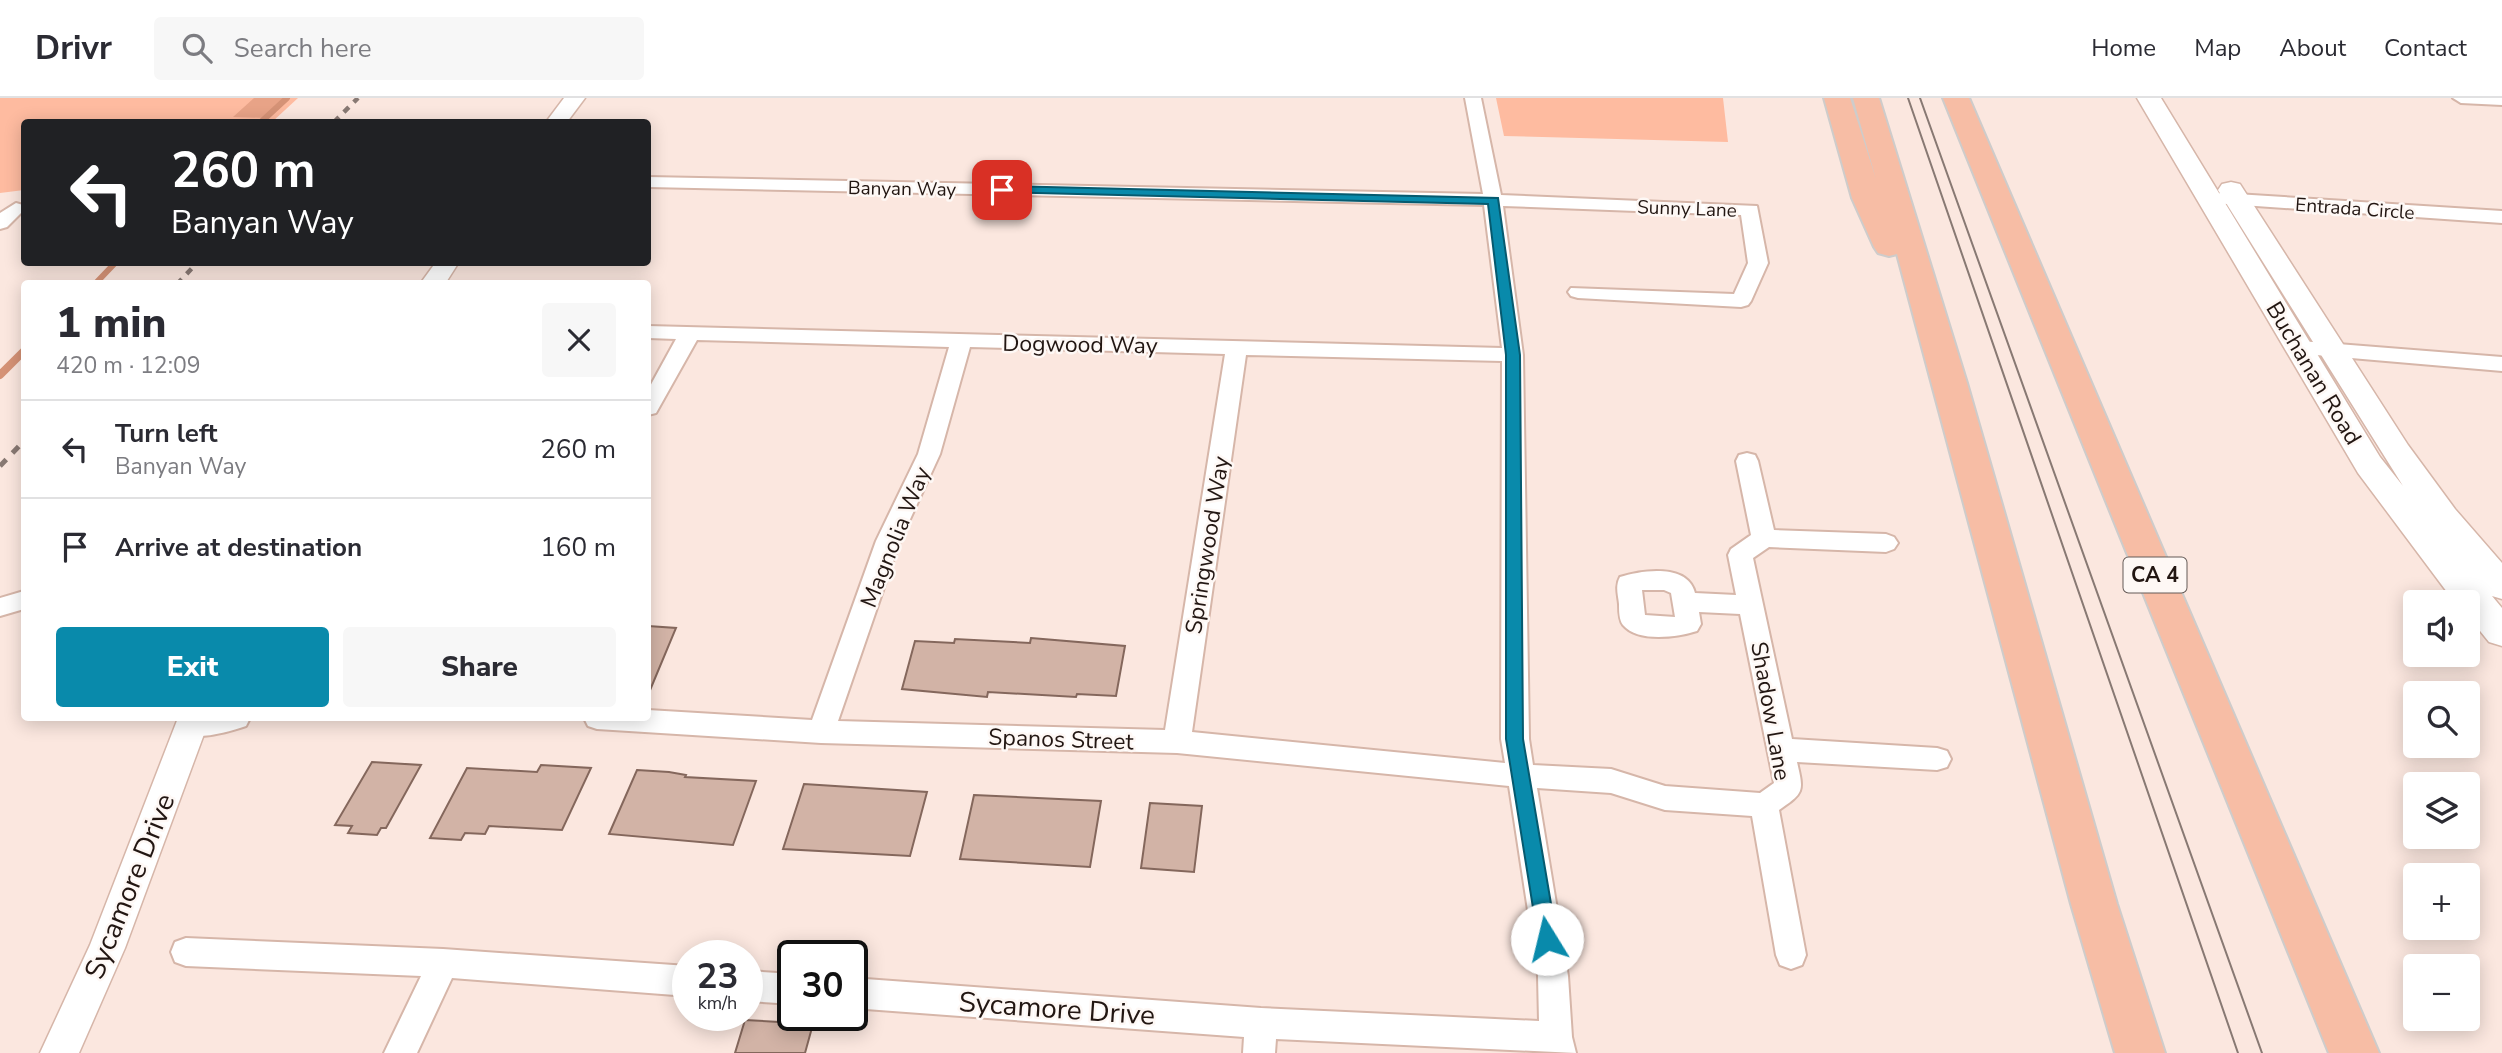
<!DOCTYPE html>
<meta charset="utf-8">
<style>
body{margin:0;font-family:"Nunito Sans",sans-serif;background:#f7f7f7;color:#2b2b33;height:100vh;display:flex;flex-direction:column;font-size:26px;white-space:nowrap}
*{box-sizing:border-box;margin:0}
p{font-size:23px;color:#7c7c81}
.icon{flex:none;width:38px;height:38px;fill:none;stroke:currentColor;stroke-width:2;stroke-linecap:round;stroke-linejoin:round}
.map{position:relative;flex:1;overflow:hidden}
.panel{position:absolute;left:21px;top:182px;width:630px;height:441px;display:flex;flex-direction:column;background:#fff;border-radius:7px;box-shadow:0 4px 18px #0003}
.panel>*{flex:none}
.guide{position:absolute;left:21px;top:21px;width:630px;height:147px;border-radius:7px;box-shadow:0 4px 18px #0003;background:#202124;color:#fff;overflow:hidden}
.buttons{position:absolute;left:2403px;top:492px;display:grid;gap:14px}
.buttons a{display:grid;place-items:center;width:77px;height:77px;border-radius:7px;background:#fff;box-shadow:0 4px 18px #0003;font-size:35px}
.speed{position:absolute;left:672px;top:842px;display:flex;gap:14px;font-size:35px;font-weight:700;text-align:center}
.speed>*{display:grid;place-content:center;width:91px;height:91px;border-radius:50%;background:#fff;box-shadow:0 4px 18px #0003;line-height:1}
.speed small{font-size:18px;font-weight:400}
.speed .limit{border:4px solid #111;border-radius:10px;background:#fff;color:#111}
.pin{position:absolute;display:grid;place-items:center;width:60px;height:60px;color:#fff;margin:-30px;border-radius:14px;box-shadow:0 4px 10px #0006}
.me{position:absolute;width:77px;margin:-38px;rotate:351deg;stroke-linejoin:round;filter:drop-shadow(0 0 5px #0008)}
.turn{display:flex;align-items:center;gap:24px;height:147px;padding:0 35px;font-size:32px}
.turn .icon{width:91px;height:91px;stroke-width:2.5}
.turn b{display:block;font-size:49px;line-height:60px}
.round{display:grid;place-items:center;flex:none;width:74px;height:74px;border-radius:7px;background:#f7f7f7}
.head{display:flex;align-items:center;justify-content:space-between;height:119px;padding:0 35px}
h1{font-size:42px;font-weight:800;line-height:52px}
.cta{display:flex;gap:14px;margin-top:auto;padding:14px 35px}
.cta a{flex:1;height:80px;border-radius:7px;background:#098aab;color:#fff;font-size:28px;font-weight:800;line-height:80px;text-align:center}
.cta a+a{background:#f7f7f7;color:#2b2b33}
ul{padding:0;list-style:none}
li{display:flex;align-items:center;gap:21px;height:98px;padding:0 35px;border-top:2px solid #e1e1e2}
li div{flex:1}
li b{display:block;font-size:26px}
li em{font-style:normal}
header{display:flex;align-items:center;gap:42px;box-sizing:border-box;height:98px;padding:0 35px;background:#fff;border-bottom:2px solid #e1e1e2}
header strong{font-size:33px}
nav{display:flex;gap:38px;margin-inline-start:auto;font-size:24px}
.search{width:490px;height:63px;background:#f7f7f7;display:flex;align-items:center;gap:18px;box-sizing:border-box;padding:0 24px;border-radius:7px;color:#7c7c81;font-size:26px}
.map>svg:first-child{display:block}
</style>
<header>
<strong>Drivr</strong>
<div class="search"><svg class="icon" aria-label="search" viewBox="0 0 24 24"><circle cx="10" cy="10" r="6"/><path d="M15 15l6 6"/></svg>Search here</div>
<nav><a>Home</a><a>Map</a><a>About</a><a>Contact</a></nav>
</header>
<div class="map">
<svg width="2502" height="955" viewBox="0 0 2502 955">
<rect width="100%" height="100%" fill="#fbe7df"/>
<!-- green -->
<path fill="#febba0" d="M0,0H298L272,24H24V92L0,95Z
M1496,0H1723L1728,44L1504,38Z"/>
<!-- forest -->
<path fill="#e8a387" d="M254,0H288L267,20L233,19Z"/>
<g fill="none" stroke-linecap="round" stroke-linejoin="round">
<!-- stream-far1 -->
<path stroke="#d59276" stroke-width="6" d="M261,24L287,0
M95,186L116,164"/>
<!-- stream -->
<path stroke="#d59276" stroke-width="8" d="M0,277L24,253"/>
</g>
<!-- building -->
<path fill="#d2b3a6" stroke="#84675c" stroke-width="2" d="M648,528L676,530L648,597Z
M1031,540L1125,548L1116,598L1077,596L1076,599L988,594L987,599L902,591L915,543L954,545L955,541L1030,545Z
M372,664L421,667L386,730H381L377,737L348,735L352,728L335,727Z
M541,667L591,670L562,732L489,728L485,736L465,735L461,742L430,740L467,670L537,674Z
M637,672L669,674L686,677L685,679L756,683L733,747L609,736Z
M804,686L927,694L910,758L783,751Z
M974,697L1101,703L1090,769L960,761Z
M1150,705L1202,708L1194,774L1141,770Z
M745,922L813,926L805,955H735Z"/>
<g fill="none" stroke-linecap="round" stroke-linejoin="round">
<!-- minor casing -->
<g stroke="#d6b6a9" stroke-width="4">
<path id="minor" d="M1465,0H1481L1501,97L1757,108L1768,165L1751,203L1748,207L1741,209L1578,200L1571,198L1568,194L1571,190L1734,196L1748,165L1741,117L1503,108L1523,257L1529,641L1533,667L1611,671L1665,688L1760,695L1774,685L1740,516L1699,514L1701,526L1697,533C1678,539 1638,545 1623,527C1619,522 1619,513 1619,506C1618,496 1615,488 1620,479C1642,472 1688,465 1695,495L1736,497L1728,457L1731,451L1751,437L1736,363L1739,357L1747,355L1755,357L1758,363L1774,432L1886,436L1894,439L1898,445L1894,451L1886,454L1769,449L1753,460L1792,641L1937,650L1947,653L1951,661L1947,669L1937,672L1797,664C1804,694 1804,695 1779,712L1806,857L1802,867L1791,871L1780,867L1776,857L1752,718L1665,712L1611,695L1537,690L1568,878L1572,939L1576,955L1276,941L1275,955H1243L1244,939L852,910V880L1261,910L1539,923L1538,878L1509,688L1177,655L821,645L597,631L588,628L584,620H648V612L812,622L876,443L918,356L949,249L697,242L656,315L648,317V292L676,241L648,240V228L1502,250L1484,107L648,89V79L1483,96ZM970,249L1225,256L1165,632L838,623L900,443L940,356ZM1246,257L1502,263L1501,641L1505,665L1192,634ZM1642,492H1664L1671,495L1675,519L1645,517Z
M2453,0H2502V7L2461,5Z
M2220,95L2502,113V125L2213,105L2211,101Z
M16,105L23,107L24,112L7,129L0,131V115Z
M2300,243L2502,259V273L2293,255L2290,250L2293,245Z
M24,493V511L0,518V500Z
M182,620H250L246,628C228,634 201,642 182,636L179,628Z
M186,840L443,851L688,868V898L452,880L417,955H384L421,878L186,868L175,864L171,854L175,844Z
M747,873L793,876V906L747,903Z"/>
</g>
<!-- tertiary casing -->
<g stroke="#d6b6a9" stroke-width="3">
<path id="tertiary" d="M564,0H585L567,24H546Z
M436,164H459L445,186H420Z
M178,620H210L125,850L79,955H40L90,847Z"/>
</g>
<!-- secondary casing -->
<g stroke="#d6b6a9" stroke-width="3">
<path id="secondary" d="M2137,0H2161L2380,359L2403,388L2218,92L2222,86L2231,84L2240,86L2408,347L2455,411L2502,465V501L2492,498L2502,510V548L2489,544L2468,518V504H2455L2444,490L2358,375Z"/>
</g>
<!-- motorway casing -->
<g stroke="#cecccb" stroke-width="4">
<path id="motorway" d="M1824,0H1850L1876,81L1853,0H1879L1967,285L2117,806L2165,955H2115L2071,806L1897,156L1889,158L1878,155L1874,149L1852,100Z
M1943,0H1969L2379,955H2329Z"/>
</g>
<!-- minor -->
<use href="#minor" fill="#fff" fill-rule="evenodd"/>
<!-- tertiary -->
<use href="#tertiary" fill="#fff" fill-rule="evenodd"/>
<!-- secondary -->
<use href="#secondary" fill="#fff" fill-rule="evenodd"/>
<!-- motorway -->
<use href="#motorway" fill="#f7bda5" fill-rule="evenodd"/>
<!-- tram -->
<path stroke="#887973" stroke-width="2" d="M1908,0L2238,955
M1920,0L2262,955"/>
<!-- rail-far1 -->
<path stroke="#887973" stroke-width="4.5" stroke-dasharray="7 7" stroke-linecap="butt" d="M334,24L358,0
M177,186L198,164"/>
<!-- rail -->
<path stroke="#887973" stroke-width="5" stroke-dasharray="9 9" stroke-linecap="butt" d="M0,368L24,343"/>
</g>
<!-- route -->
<path fill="#098aab" stroke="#065a6f" stroke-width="2" d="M1002,88L1498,100L1520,257L1523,641L1557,841L1554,848L1547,850L1540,848L1538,841L1506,641V257L1488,106L998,94L996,92Z"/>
<g text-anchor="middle" stroke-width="5" stroke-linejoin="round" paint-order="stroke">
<!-- far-street labels -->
<g font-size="19" fill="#221612" stroke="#fef8f5">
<text transform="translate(902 90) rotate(1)" y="7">Banyan Way</text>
<text transform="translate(1687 110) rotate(2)" y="7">Sunny Lane</text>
<text transform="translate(2355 110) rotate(4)" y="7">Entrada Circle</text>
</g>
<!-- shield labels -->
<rect fill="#fef8f5" stroke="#645a56" stroke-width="2" x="2123.5" y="459.5" width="63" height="35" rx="5"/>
<g font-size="21" font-weight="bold" fill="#221612">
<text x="2155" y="484">CA 4</text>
</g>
<!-- street labels -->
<g font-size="23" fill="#221612" stroke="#fef8f5">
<text transform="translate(1080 246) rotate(1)" y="8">Dogwood Way</text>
<text transform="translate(2314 275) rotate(59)" y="8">Buchanan Road</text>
<text transform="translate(895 439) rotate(-68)" y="8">Magnolia Way</text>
<text transform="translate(1207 447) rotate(-81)" y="8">Springwood Way</text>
<text transform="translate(1771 613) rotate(80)" y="8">Shadow Lane</text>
<text transform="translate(1061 641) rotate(2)" y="8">Spanos Street</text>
</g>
<!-- near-street labels -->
<g font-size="28" fill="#221612" stroke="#fef8f5">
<text transform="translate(129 788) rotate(-68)" y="10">Sycamore Drive</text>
<text transform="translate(1057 910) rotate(4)" y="10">Sycamore Drive</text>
</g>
</g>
</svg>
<div class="buttons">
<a><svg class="icon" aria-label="sound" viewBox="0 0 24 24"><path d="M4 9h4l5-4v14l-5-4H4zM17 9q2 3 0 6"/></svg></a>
<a><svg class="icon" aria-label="search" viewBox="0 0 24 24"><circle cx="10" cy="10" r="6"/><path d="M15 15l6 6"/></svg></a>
<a><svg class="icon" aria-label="layers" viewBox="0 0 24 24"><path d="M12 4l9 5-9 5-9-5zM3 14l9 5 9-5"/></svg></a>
<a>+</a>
<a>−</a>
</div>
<div class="speed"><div>23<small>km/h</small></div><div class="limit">30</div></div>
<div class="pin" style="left:1002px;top:92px;background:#d93025"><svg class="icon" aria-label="arrive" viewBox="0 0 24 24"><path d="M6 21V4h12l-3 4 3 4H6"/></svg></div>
<svg class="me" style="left:1547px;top:841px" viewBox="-20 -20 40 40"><circle r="19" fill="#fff"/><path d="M0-13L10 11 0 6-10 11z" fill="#098aab"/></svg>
<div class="guide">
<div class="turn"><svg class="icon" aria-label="left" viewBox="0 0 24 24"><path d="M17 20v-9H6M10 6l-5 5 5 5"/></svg><div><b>260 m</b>Banyan Way</div></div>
</div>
<section class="panel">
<div class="head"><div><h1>1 min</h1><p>420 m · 12:09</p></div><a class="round"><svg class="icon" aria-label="close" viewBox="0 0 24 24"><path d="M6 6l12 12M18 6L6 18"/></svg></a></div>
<ul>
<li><svg class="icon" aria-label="left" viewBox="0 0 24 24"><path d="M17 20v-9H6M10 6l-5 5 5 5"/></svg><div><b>Turn left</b><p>Banyan Way</p></div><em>260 m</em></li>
<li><svg class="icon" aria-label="arrive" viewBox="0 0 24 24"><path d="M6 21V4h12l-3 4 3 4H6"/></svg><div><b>Arrive at destination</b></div><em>160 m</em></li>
</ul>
<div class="cta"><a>Exit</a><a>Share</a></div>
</section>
</div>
